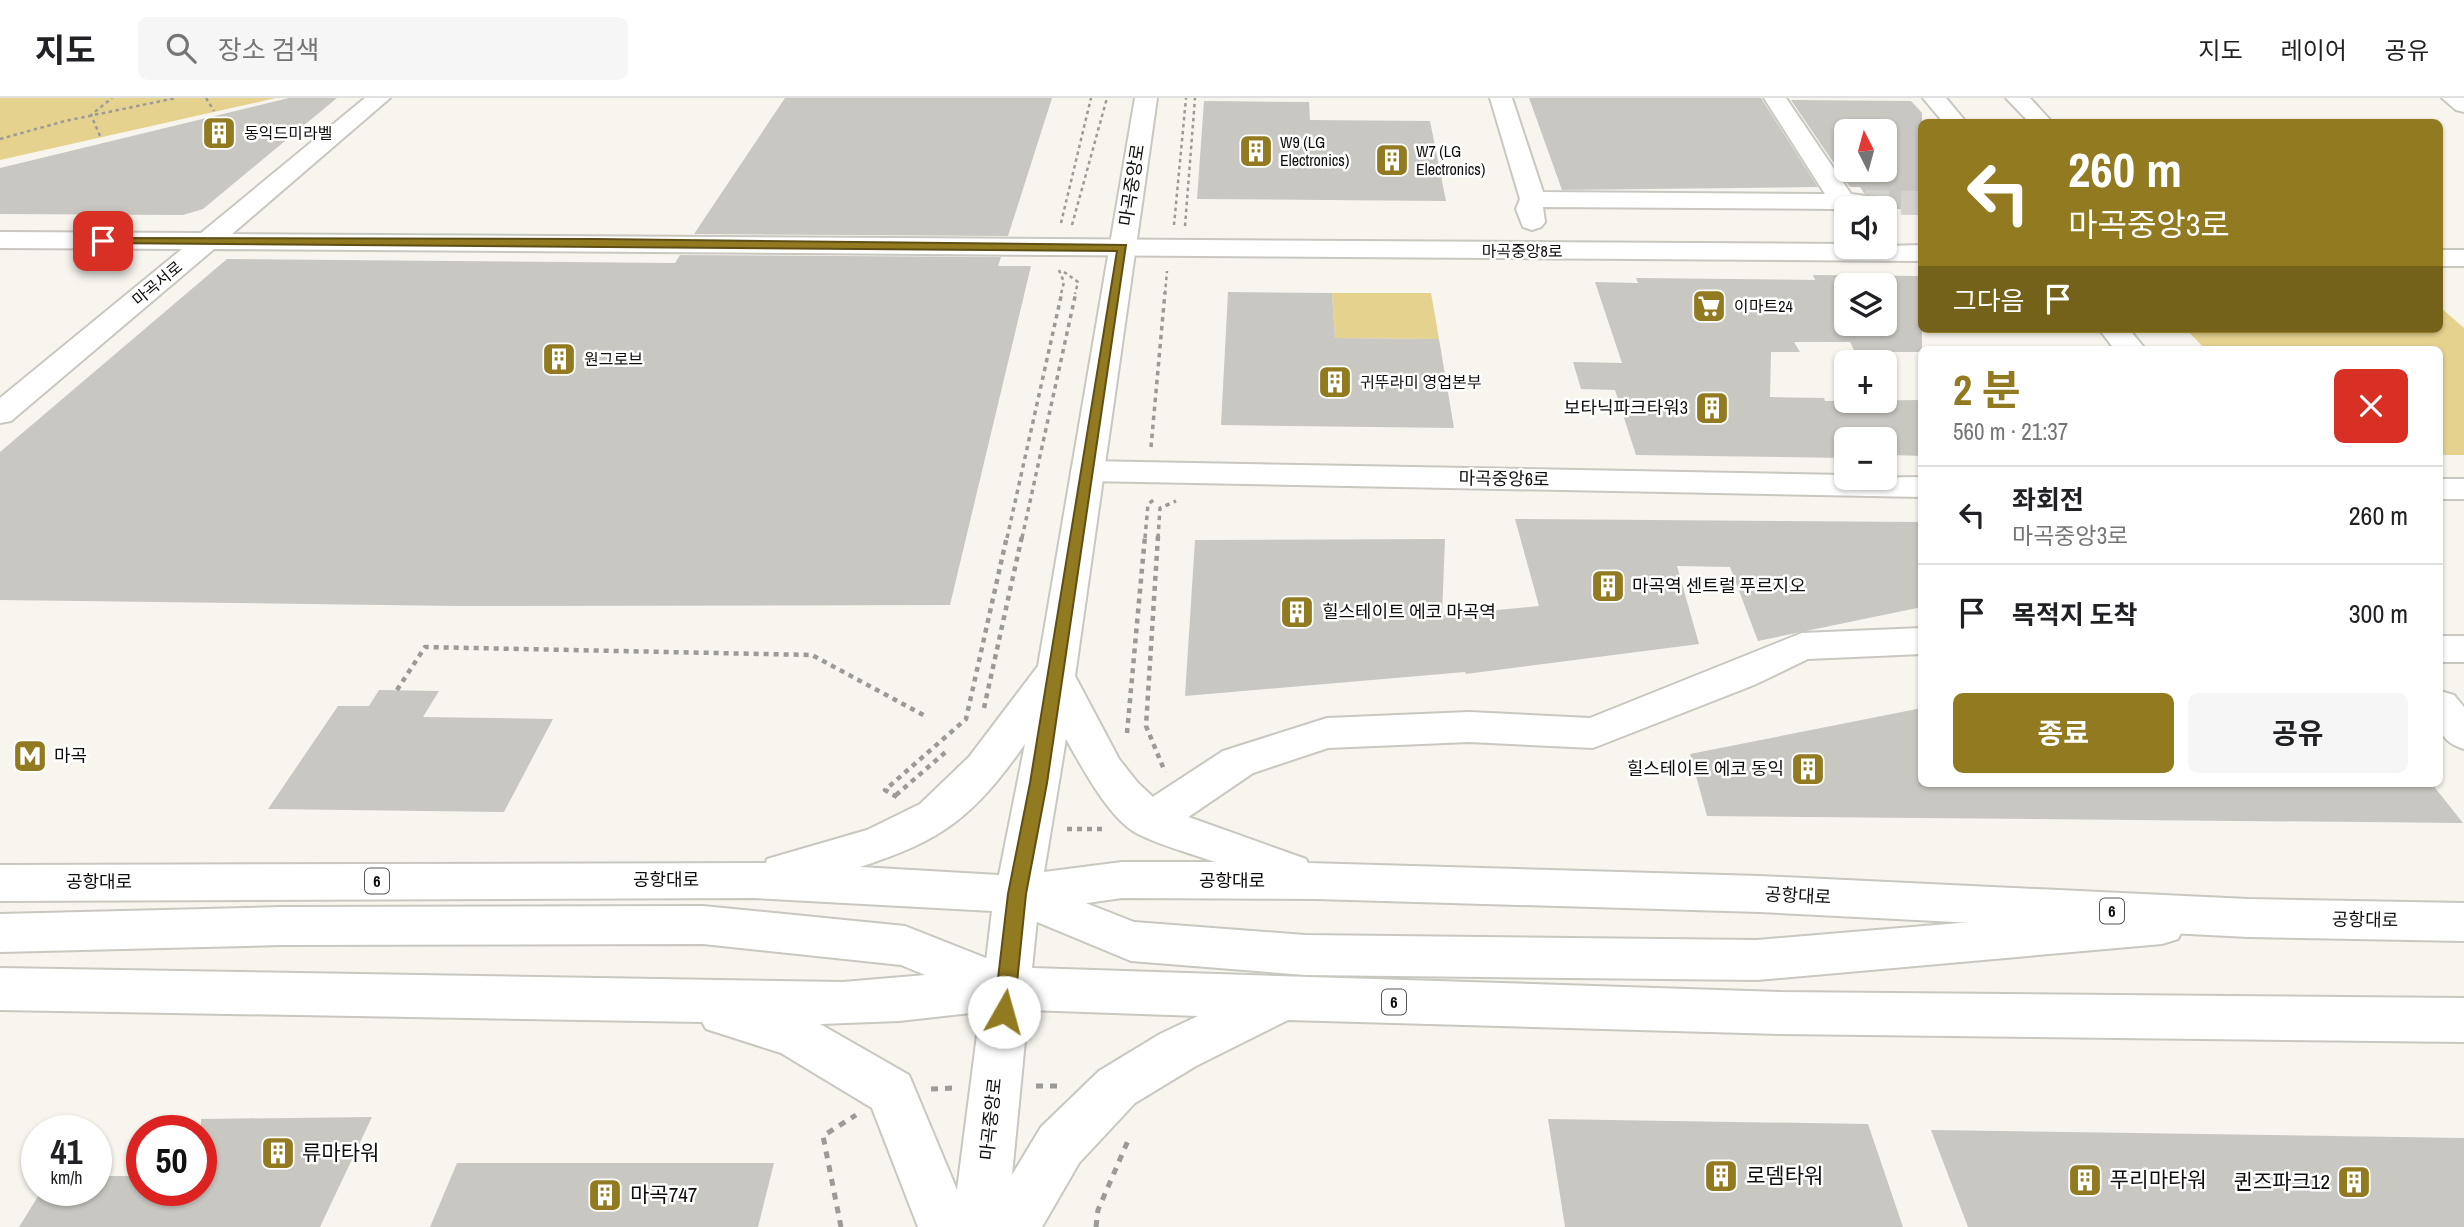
<!DOCTYPE html>
<html lang="ko">
<meta charset="utf-8">
<style>
body{margin:0;font-family:"Archivo Narrow","Noto Sans KR",sans-serif;background:#f6f6f6;color:#202124;height:100vh;display:flex;flex-direction:column;font-size:26px;white-space:nowrap}
*{box-sizing:border-box;margin:0}
p{font-size:23px;color:#757577}
.icon{flex:none;width:38px;height:38px;fill:none;stroke:currentColor;stroke-width:2;stroke-linecap:round;stroke-linejoin:round}
.map{position:relative;flex:1;overflow:hidden}
.panel{position:absolute;left:1918px;top:248px;width:525px;height:441px;display:flex;flex-direction:column;background:#fff;border-radius:10px;box-shadow:0 2px 5px #0004}
.panel>*{flex:none}
.banner{position:absolute;left:1918px;top:21px;width:525px;height:214px;border-radius:10px;box-shadow:0 2px 5px #0004;background:#927a21;color:#fff;overflow:hidden}
.needle{width:46px;rotate:354deg}
.tools{position:absolute;left:1834px;top:21px;display:grid;gap:14px}
.tools a{display:grid;place-items:center;width:63px;height:63px;border-radius:10px;background:#fff;box-shadow:0 2px 5px #0004;font-size:35px}
.speed{position:absolute;left:21px;top:1017px;display:flex;gap:14px;font-size:35px;font-weight:700;text-align:center}
.speed>*{display:grid;place-content:center;width:91px;height:91px;border-radius:50%;background:#fff;box-shadow:0 2px 5px #0004;line-height:1}
.speed small{font-size:18px;font-weight:400}
.speed .limit{border:10px solid #d22;background:#fff;color:#111}
.pin{position:absolute;display:grid;place-items:center;width:60px;height:60px;color:#fff;margin:-30px;border-radius:14px;box-shadow:0 4px 10px #0006}
.me{position:absolute;width:77px;margin:-38px;rotate:7deg;stroke-linejoin:round;filter:drop-shadow(0 0 5px #0008)}
.turn{display:flex;align-items:center;gap:24px;height:147px;padding:0 35px;font-size:32px}
.turn .icon{width:91px;height:91px;stroke-width:2.5}
.turn b{display:block;font-size:49px;line-height:60px}
.then{display:flex;align-items:center;height:66px;padding:0 35px;background:#0003;gap:14px;font-size:26px}
.round{display:grid;place-items:center;flex:none;width:74px;height:74px;border-radius:10px;background:#f6f6f6}
.head{display:flex;align-items:center;justify-content:space-between;height:119px;padding:0 35px}
h1{font-size:42px;font-weight:700;line-height:52px;color:#927a21}
.primary-button{display:flex;gap:14px;margin-top:auto;padding:14px 35px}
.primary-button a{flex:1;height:80px;border-radius:10px;background:#927a21;color:#fff;font-size:28px;font-weight:700;line-height:80px;text-align:center}
.primary-button a+a{background:#f6f6f6;color:#202124}
ul{padding:0;list-style:none}
li{display:flex;align-items:center;gap:21px;height:98px;padding:0 35px;border-top:2px solid #e0e0e0}
li div{flex:1}
li b{display:block;font-size:26px}
li em{font-style:normal}
header{display:flex;align-items:center;gap:42px;box-sizing:border-box;height:98px;padding:0 35px;background:#fff;border-bottom:2px solid #e0e0e0}
header strong{font-size:33px}
nav{display:flex;gap:38px;margin-inline-start:auto;font-size:24px}
.search{width:490px;height:63px;background:#f6f6f6;display:flex;align-items:center;gap:18px;box-sizing:border-box;padding:0 24px;border-radius:10px;color:#757577;font-size:26px}
.map>svg:first-child{display:block}
</style>
<header>
<strong>지도</strong>
<div class="search"><svg class="icon" aria-label="search" viewBox="0 0 24 24"><circle cx="10" cy="10" r="6"/><path d="M15 15l6 6"/></svg>장소 검색</div>
<nav><a>지도</a><a>레이어</a><a>공유</a></nav>
</header>
<div class="map">
<svg width="2464" height="1129" viewBox="0 0 2464 1129">
<rect width="100%" height="100%" fill="#f7f5ee"/>
<!-- green -->
<path fill="#e6d28f" d="M0,0H276L0,62Z
M1332,195H1431L1439,241L1335,240Z
M2440,209L2464,230V357H2440V252H2206L2186,231H2440Z"/>
<!-- building -->
<path fill="#c9c7c1" fill-rule="evenodd" d="M289,0H337L203,111L183,117L0,116V70Z
M785,0H1052L1008,138L694,136Z
M1529,0H1761L1818,89L1562,92Z
M1791,2L1911,3L1922,15V112L1875,110L1881,104L1876,97L1864,95L1860,89H1850ZM1846,33H1885V72H1846Z
M1204,3L1309,4L1310,22L1430,23L1446,103L1197,101Z
M680,157L1001,159L998,168H1031L950,507L457,508L0,502V354L227,161L675,165Z
M1813,177L1922,178V254H1855L1850,244H1794L1800,254H1771L1770,299L1824,300L1825,303L1922,302V358L1893,357L1894,360H1885V341H1846V360L1636,357L1615,292L1581,291L1573,264L1622,265L1595,184L1638,185L1636,180L1815,182ZM1846,187H1885V226H1846Z
M1228,194L1332,195L1335,240L1439,241L1454,330L1221,327Z
M1515,421L1922,424V509L1758,543L1730,469L1677,468L1699,546L1466,576L1465,574L1185,598L1195,442L1445,441L1442,517L1539,508Z
M379,592L439,593L423,619L553,621L504,714L268,711L338,608H369Z
M1922,610V686H2432L2463,725L1707,718L1690,656Z
M372,1019L320,1129H19L42,1092H96V1078H142V1092H201V1021Z
M1548,1021L1868,1026L1903,1129H1565Z
M1931,1032L2464,1040V1129H1968Z
M457,1065H774L758,1129H430Z"/>
<g fill="none" stroke-linecap="round" stroke-linejoin="round">
<!-- minor-tunnel -->
<path stroke="#d4d2cc" stroke-width="24" stroke-dasharray="24 12" stroke-linecap="butt" d="M1865,104L1922,105"/>
<!-- minor casing -->
<g stroke="#c8c7c0" stroke-width="4">
<path id="minor" d="M365,0H390L232,136L1846,146V149L1922,147V163L214,151L11,323L0,325V300L182,151L0,150V134L201,135Z
M1490,0H1512L1543,94L1825,96L1764,0H1786L1851,96L1874,99L1878,104L1870,110H1846V117L1838,115L1835,111L1543,109L1545,124L1541,129L1532,132L1523,129L1516,111L1520,101Z
M1923,0H1946L1966,24H1943Z
M2006,0H2030L2052,24H2029Z
M2442,0H2464V14L2456,12Z
M2440,152H2464V168H2440Z
M2099,231H2129L2146,252H2115Z
M1087,363L1846,377V380L1922,379V399L1087,383L1075,380L1071,373L1075,366Z
M2440,381H2464V401H2440Z
M1922,530V556L1808,561L1754,587L1593,650L1469,644L1328,650L1253,675L1184,722L1169,726L1154,722L1148,710L1154,698L1223,653L1327,620L1469,614L1590,620L1802,535Z
M2440,538H2464V564H2440Z
M2440,593L2454,597L2464,609V651C2433,642 2438,620 2440,593Z
M1017,778L1134,824L1305,837L1757,842L2162,808L2178,813L2185,827L2178,841L2162,846L1757,882L1305,877L1131,863L1001,809L994,796L1001,783Z
M703,808L905,828L1024,875L1031,890L1024,905L1007,911L901,867L703,846L282,847L0,854V816L282,809Z"/>
</g>
<!-- major casing -->
<g stroke="#c8c7c0" stroke-width="4">
<path id="major" d="M1135,0H1157L1075,578L1119,661L1138,685L1166,711L1306,761L1308,765L1760,778L2248,801L2464,805V843L2248,839L1760,814L1316,801L1122,800L1038,812L1032,870L1780,894L2464,900V944L1780,936L1288,922L1196,968L1135,1005L1079,1065L1042,1129H918L872,1010L781,955L706,931L702,924L0,912V870L843,884L985,872L992,813L754,800L0,803V767L766,765L767,761L867,732L920,706L969,659L1038,568ZM1066,641C1082,669 1109,721 1138,736C1162,748 1190,755 1215,764H1122L1044,774ZM1025,646L999,777L860,769C944,742 974,718 1025,646ZM1028,912L1198,918L1160,936L1099,973L1041,1029L1012,1077ZM980,914L957,1092L909,977L820,926L899,923Z"/>
</g>
<!-- path-far3 -->
<path stroke="#9c9a95" stroke-width="2.5" stroke-dasharray="3.5 3.5" stroke-linecap="butt" d="M206,0L214,13
M100,38L91,17L112,0
M0,41L65,23L176,0
M1061,125L1091,0
M1072,127L1107,0
M1174,127L1186,0
M1185,128L1195,0
M1059,172L1064,184L1061,196
M1064,174L1078,184L1075,196
M1165,196L1167,173"/>
<!-- path-far2 -->
<path stroke="#9c9a95" stroke-width="3.5" stroke-dasharray="4.5 4.5" stroke-linecap="butt" d="M1151,349L1165,194
M1007,440L1062,194
M1022,440L1076,194
M1145,440L1148,406L1155,401
M1158,440L1160,410L1176,403"/>
<!-- path-far1 -->
<path stroke="#9c9a95" stroke-width="4.5" stroke-dasharray="5 5" stroke-linecap="butt" d="M1158,438L1146,628L1165,674
M397,592L425,549L812,557L927,619
M984,610L1022,438
M1127,635L1145,438
M896,697L948,652
M897,699L885,692L966,621L1007,438
M1067,731H1104"/>
<!-- path -->
<path stroke="#9c9a95" stroke-width="5" stroke-dasharray="7 7" stroke-linecap="butt" d="M1036,988H1059
M931,991L954,990
M841,1129L823,1038L856,1017
M1096,1129L1098,1112L1130,1038"/>
<!-- minor -->
<use href="#minor" fill="#fff" fill-rule="evenodd"/>
<!-- major -->
<use href="#major" fill="#fff" fill-rule="evenodd"/>
</g>
<!-- route -->
<path fill="#927a21" stroke="#5f4f15" stroke-width="2" d="M103,140L595,141L1126,147L1047,685L1026,796L1014,914L1011,920L1004,923L997,920L994,914L1008,796L1030,685L1117,153L99,145L97,143Z"/>
<!-- icons -->
<defs>
<g id="building-square" transform="scale(1.75)"><rect x="-9" y="-9" width="18" height="18" rx="4" fill="#927a21" stroke="#fff"/><path d="M-4-6H4V6H1V3H-1V6H-4ZM-2.5-4.3h1.7v1.8h-1.7ZM.8-4.3h1.7v1.8H.8ZM-2.5-1h1.7V.8h-1.7ZM.8-1h1.7V.8H.8Z" fill="#fff"/></g>
<g id="supermarket-square" transform="scale(1.75)"><rect x="-9" y="-9" width="18" height="18" rx="4" fill="#927a21" stroke="#fff"/><path d="M-6-5.5h2.5l.6 2H6L4.5 2H-2.5L-4.4-4H-6ZM-1.5 3.2a1.3 1.3 0 1 0 .1 0ZM3 3.2a1.3 1.3 0 1 0 .1 0Z" fill="#fff"/></g>
<g id="metro-square" transform="scale(1.75)"><rect x="-9" y="-9" width="18" height="18" rx="4" fill="#927a21" stroke="#fff"/><path d="M-5.5 5V-5H-3L0 0L3-5H5.5V5H3V-.5L0 4L-3-.5V5Z" fill="#fff"/></g>
</defs>
<g fill-rule="evenodd">
<use href="#building-square" x="219" y="35"/>
<use href="#building-square" x="1256" y="53"/>
<use href="#building-square" x="1392" y="62"/>
<use href="#supermarket-square" x="1709" y="208"/>
<use href="#building-square" x="559" y="261"/>
<use href="#building-square" x="1335" y="284"/>
<use href="#building-square" x="1712" y="310"/>
<use href="#building-square" x="1608" y="488"/>
<use href="#building-square" x="1297" y="514"/>
<use href="#metro-square" x="30" y="658"/>
<use href="#building-square" x="1808" y="671"/>
<use href="#building-square" x="278" y="1055"/>
<use href="#building-square" x="1721" y="1078"/>
<use href="#building-square" x="2085" y="1082"/>
<use href="#building-square" x="2354" y="1084"/>
<use href="#building-square" x="605" y="1097"/>
</g>
<g text-anchor="middle" stroke-width="5" stroke-linejoin="round" paint-order="stroke">
<!-- far-poi labels -->
<g font-size="16" fill="#0f0e0c" stroke="#fff" text-anchor="start">
<text x="244" y="41">동익드미라벨</text>
<text x="1280" y="50">W9 (LG<tspan x="1280" dy="18">Electronics)</tspan></text>
<text x="1416" y="59">W7 (LG<tspan x="1416" dy="18">Electronics)</tspan></text>
<text x="1734" y="214">이마트24</text>
<text x="584" y="267">원그로브</text>
<text x="1360" y="290">귀뚜라미 영업본부</text>
</g>
<!-- far-street labels -->
<g font-size="16" fill="#0f0e0c" stroke="#fff">
<text x="1522" y="159">마곡중앙8로</text>
<text transform="translate(157 185) rotate(-40)" y="6">마곡서로</text>
</g>
<!-- shield labels -->
<g fill="#fff" stroke="#575655" stroke-width="2">
<rect x="365" y="770.5" width="24" height="25" rx="5"/>
<rect x="2100" y="800.5" width="24" height="25" rx="5"/>
<rect x="1382" y="891.5" width="24" height="25" rx="5"/>
</g>
<g font-size="16" font-weight="bold" fill="#0f0e0c">
<text x="377" y="789">6</text>
<text x="2112" y="819">6</text>
<text x="1394" y="910">6</text>
</g>
<!-- street labels -->
<g font-size="18" fill="#0f0e0c" stroke="#fff">
<text transform="translate(1132 87) rotate(-81)" y="6">마곡중앙로</text>
<text transform="translate(1504 381) rotate(1)" y="6">마곡중앙6로</text>
<text x="666" y="788">공항대로</text>
<text x="1232" y="789">공항대로</text>
<text x="99" y="790">공항대로</text>
<text transform="translate(1798 798) rotate(3)" y="6">공항대로</text>
<text transform="translate(2365 822) rotate(1)" y="6">공항대로</text>
<text transform="translate(991 1021) rotate(-84)" y="6">마곡중앙로</text>
</g>
<!-- poi labels -->
<g font-size="18" fill="#0f0e0c" stroke="#fff" text-anchor="start">
<text x="1688" y="316" text-anchor="end">보타닉파크타워3</text>
<text x="1632" y="494">마곡역 센트럴 푸르지오</text>
<text x="1322" y="520">힐스테이트 에코 마곡역</text>
<text x="54" y="664">마곡</text>
<text x="1784" y="677" text-anchor="end">힐스테이트 에코 동익</text>
</g>
<!-- near-poi labels -->
<g font-size="21" fill="#0f0e0c" stroke="#fff" text-anchor="start">
<text x="302" y="1062">류마타워</text>
<text x="1746" y="1085">로뎀타워</text>
<text x="2110" y="1089">푸리마타워</text>
<text x="2330" y="1091" text-anchor="end">퀸즈파크12</text>
<text x="630" y="1104">마곡747</text>
</g>
</g>
</svg>
<div class="tools">
<a><svg class="needle" viewBox="-14 -14 28 28"><path d="M0-13l5 13h-10z" fill="#e53935"/><path d="M0 13l5-13h-10z" fill="#757577"/></svg></a>
<a><svg class="icon" aria-label="sound" viewBox="0 0 24 24"><path d="M4 9h4l5-4v14l-5-4H4zM17 9q2 3 0 6"/></svg></a>
<a><svg class="icon" aria-label="layers" viewBox="0 0 24 24"><path d="M12 4l9 5-9 5-9-5zM3 14l9 5 9-5"/></svg></a>
<a>+</a>
<a>−</a>
</div>
<div class="speed"><div>41<small>km/h</small></div><div class="limit">50</div></div>
<div class="pin" style="left:103px;top:143px;background:#d93025"><svg class="icon" aria-label="arrive" viewBox="0 0 24 24"><path d="M6 21V4h12l-3 4 3 4H6"/></svg></div>
<svg class="me" style="left:1004px;top:914px" viewBox="-20 -20 40 40"><circle r="19" fill="#fff"/><path d="M0-13L10 11 0 6-10 11z" fill="#927a21"/></svg>
<div class="banner">
<div class="turn"><svg class="icon" aria-label="left" viewBox="0 0 24 24"><path d="M17 20v-9H6M10 6l-5 5 5 5"/></svg><div><b>260 m</b>마곡중앙3로</div></div>
<div class="then">그다음<svg class="icon" aria-label="arrive" viewBox="0 0 24 24"><path d="M6 21V4h12l-3 4 3 4H6"/></svg></div>
</div>
<section class="panel">
<div class="head"><div><h1>2 분</h1><p>560 m · 21:37</p></div><a class="round" style="background:#d93025;color:#fff"><svg class="icon" aria-label="close" viewBox="0 0 24 24"><path d="M6 6l12 12M18 6L6 18"/></svg></a></div>
<ul>
<li><svg class="icon" aria-label="left" viewBox="0 0 24 24"><path d="M17 20v-9H6M10 6l-5 5 5 5"/></svg><div><b>좌회전</b><p>마곡중앙3로</p></div><em>260 m</em></li>
<li><svg class="icon" aria-label="arrive" viewBox="0 0 24 24"><path d="M6 21V4h12l-3 4 3 4H6"/></svg><div><b>목적지 도착</b></div><em>300 m</em></li>
</ul>
<div class="primary-button"><a>종료</a><a>공유</a></div>
</section>
</div>
